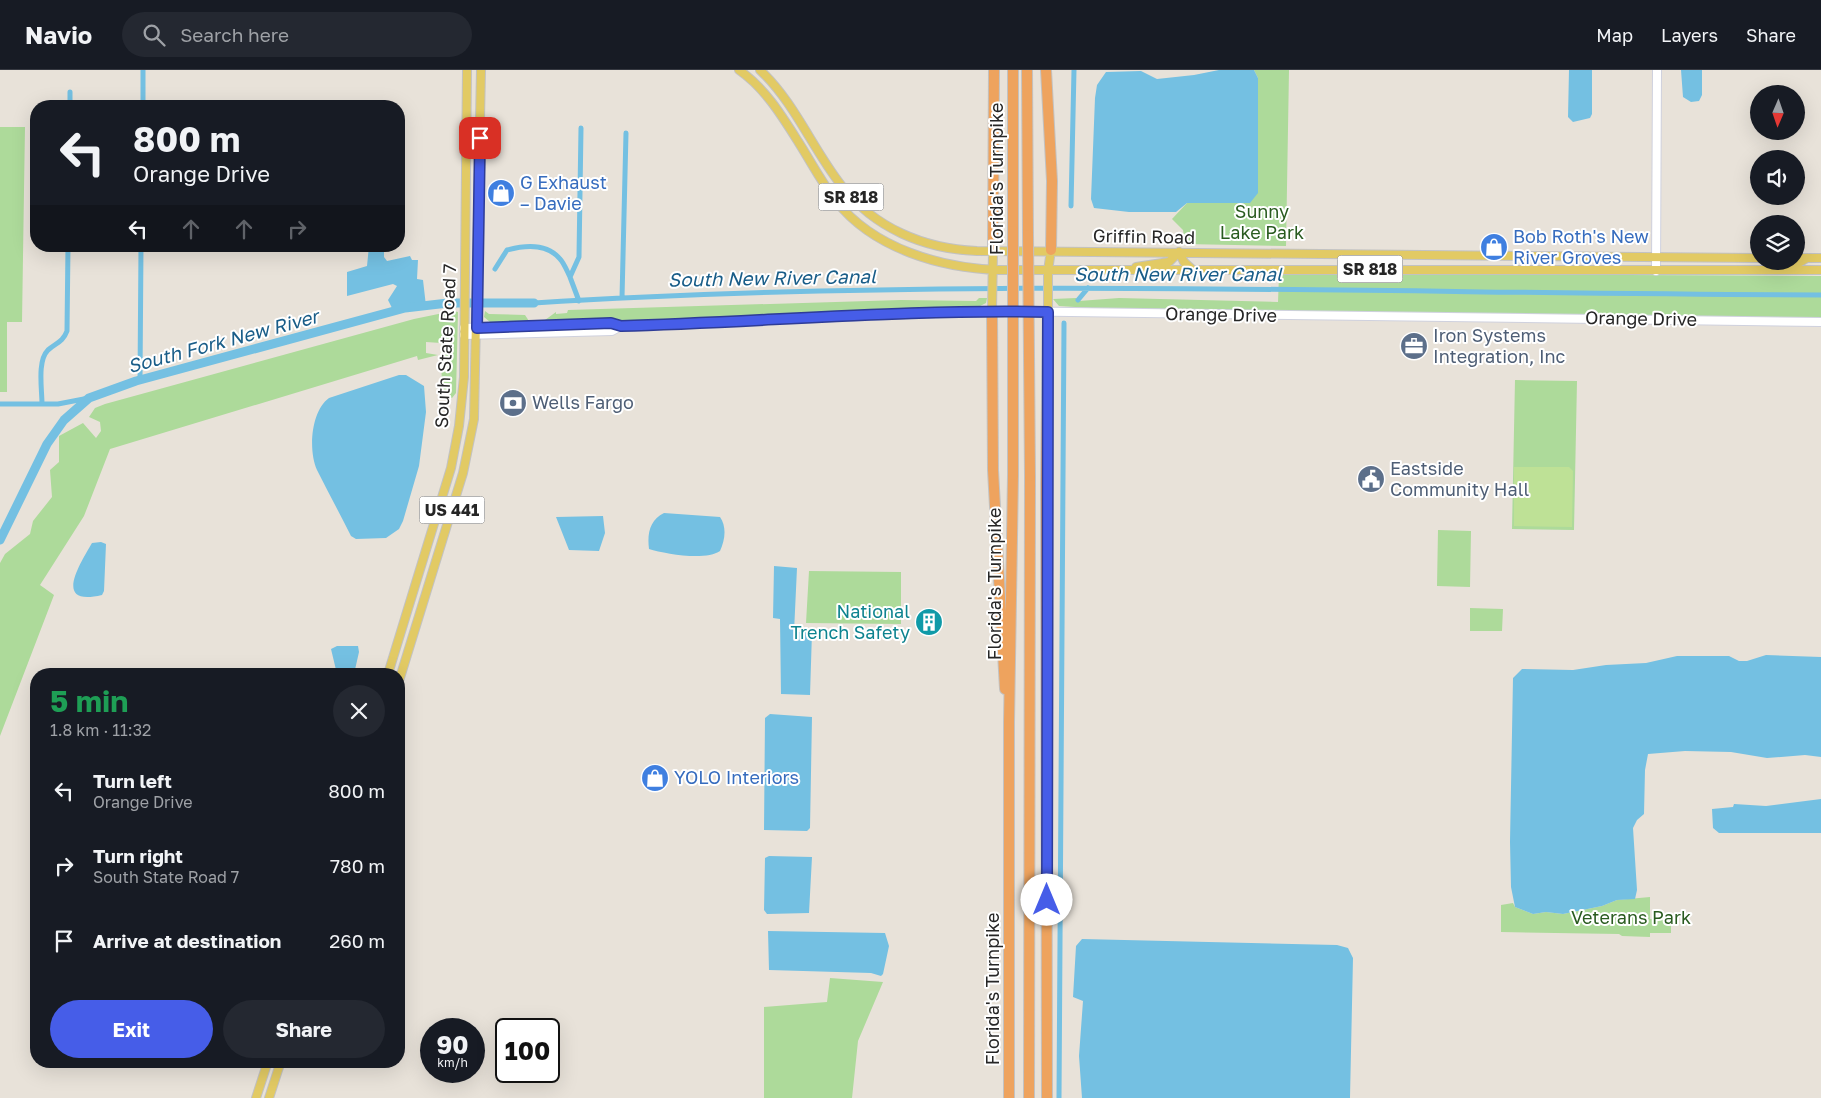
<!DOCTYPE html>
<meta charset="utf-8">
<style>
body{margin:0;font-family:"Golos Text",sans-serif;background:#242831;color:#f1f3f6;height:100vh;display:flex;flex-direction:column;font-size:19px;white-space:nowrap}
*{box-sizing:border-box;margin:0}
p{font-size:16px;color:#9ea1a6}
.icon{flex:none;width:28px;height:28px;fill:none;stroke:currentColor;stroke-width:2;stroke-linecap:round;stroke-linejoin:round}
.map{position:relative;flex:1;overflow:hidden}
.panel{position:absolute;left:30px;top:598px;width:375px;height:400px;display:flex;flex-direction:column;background:#171b24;border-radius:20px;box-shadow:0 5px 20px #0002}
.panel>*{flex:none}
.guide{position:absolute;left:30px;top:30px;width:375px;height:152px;border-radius:20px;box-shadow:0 5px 20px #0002;background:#171b24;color:#f1f3f6;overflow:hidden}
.needle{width:32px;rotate:182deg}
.tools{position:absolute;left:1750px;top:15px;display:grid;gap:10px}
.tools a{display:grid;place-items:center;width:55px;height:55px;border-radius:50%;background:#171b24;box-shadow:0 5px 20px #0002;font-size:25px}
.speed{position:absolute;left:420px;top:948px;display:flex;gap:10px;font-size:25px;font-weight:700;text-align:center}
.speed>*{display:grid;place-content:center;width:65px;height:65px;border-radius:50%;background:#171b24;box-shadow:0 5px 20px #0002;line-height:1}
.speed small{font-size:12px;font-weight:400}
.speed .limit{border:2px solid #111;border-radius:8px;background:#fff;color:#111}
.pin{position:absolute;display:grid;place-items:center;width:42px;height:42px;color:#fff;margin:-21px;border-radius:10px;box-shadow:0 2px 8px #0006}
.me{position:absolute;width:55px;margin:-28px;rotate:0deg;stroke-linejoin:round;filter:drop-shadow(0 0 4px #0008)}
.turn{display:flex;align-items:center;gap:18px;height:105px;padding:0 20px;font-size:22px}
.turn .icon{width:65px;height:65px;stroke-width:2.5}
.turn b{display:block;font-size:35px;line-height:42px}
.lanes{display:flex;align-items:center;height:48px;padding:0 20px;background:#0003;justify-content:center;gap:25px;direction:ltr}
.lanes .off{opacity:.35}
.round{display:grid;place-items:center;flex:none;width:52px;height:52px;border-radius:26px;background:#242831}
.headline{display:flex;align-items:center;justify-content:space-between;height:85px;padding:0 20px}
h1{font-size:30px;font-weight:700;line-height:38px;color:#1e9e55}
.cta{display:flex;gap:10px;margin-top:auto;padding:10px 20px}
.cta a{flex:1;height:58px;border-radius:30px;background:#465de8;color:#fff;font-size:20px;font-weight:700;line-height:58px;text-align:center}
.cta a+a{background:#242831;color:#f1f3f6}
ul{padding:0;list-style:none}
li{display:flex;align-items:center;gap:15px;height:75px;padding:0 20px}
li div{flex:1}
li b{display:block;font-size:19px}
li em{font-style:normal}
header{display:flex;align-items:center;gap:30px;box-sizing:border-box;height:70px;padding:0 25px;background:#171b24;border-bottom:1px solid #363941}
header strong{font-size:24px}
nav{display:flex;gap:28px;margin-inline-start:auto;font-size:18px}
.search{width:350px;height:45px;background:#242831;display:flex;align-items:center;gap:12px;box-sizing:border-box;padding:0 18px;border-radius:28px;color:#9ea1a6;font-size:19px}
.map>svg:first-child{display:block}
</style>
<header>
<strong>Navio</strong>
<div class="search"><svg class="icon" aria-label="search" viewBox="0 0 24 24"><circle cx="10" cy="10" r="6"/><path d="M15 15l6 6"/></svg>Search here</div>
<nav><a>Map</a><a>Layers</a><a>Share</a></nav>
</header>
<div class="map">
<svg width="1821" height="1028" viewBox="0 0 1821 1028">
<rect width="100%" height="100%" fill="#e8e2d9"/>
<!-- green -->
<path fill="#adda9a" d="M1254,0H1289L1286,176L1185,174L1183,160L1172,149L1187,133H1250L1258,8Z
M0,57H25L22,252H7V322H0Z
M1427,204L1821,206V249L1124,240L1059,236L1053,229L1076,228L1079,231L1119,228L1278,232L1279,205Z
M979,228H987L986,233L980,236L747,248L498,254L490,252L484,247L485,241L489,244L525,245L529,251L545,250L556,242V244L567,243L568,240L901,230L976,231Z
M453,241L458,242L456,323L452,328H446L442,325L441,273L426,272V283L438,285L418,290L417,286L110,379L84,446L40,515L54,525L0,666V493L5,484L30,464L33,451L52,427L50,400L59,392V366L83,353L96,368L101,361L100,352L89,347L95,338L105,334L414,249Z
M1515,310L1577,311L1574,460L1512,459Z
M1438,460L1471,461L1470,517L1437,516Z
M809,501L901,502V554L806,553Z
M1470,538L1503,539L1502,561H1470Z
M1650,827V849H1671V863H1650V867L1622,866L1619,864L1501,862V835L1513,833L1515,837L1533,844L1546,842L1563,844L1602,836L1617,830Z
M830,908L883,912L858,971L852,1028H764V937L827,932Z"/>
<!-- pitch -->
<path fill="#bee196" d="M1514,397H1569L1573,401L1572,457L1514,456Z"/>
<!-- water -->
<path fill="#74c0e2" d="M1219,0H1254L1258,8V123L1250,133H1187L1176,142H1129L1094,138L1091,129L1095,28L1097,15L1106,2L1141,1L1157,9L1194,5Z
M1569,0H1592V44L1590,48L1573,52L1568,47Z
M1681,0H1702V25L1699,31L1691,32L1683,27Z
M369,176H384V187L387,191L410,186L412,190H418L417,209L423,210L426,236L392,238L388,230L397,216L393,214L347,226V202L367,196Z
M399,305H406L424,316L426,342L419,396L403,451L399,459L386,468L356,469L351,466C340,444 328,422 317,400C308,380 311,341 329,328Z
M664,443L720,447C727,457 725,470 720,481C706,491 665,484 649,479C647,463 650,450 664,443Z
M603,446L605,463L599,481L569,480L556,447Z
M101,472L106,474L104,521L102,525C52,537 80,494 92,473Z
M774,496L797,498L794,562H812L810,625L781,624L780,549L773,548Z
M337,576H358L359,582L354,604H337L331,579Z
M1766,585L1821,587V687L1805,685L1767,688L1731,682L1685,681L1648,684L1645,700L1644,744L1637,750L1633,758L1637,820L1635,829L1617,830L1602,836L1563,844L1546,842L1533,844L1515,837L1511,817L1510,772L1513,608L1522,599L1573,600L1606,595L1646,593L1677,586H1729L1739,591H1747Z
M770,644L812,647L810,758L807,761L764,760L765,648Z
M1821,729V763H1719L1713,758L1712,739L1733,737L1734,734L1766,736Z
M769,786L812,787L809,843L767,844L764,840L765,788Z
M768,861L885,863L889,876L883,904L881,906L871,903L769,900Z
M1082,869L1337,875L1348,878L1353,888L1350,1028H1082L1079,986L1083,931L1073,927L1076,876Z"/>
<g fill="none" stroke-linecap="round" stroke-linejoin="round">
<!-- canal -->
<path stroke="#74c0e2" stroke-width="5" d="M70,36V22
M143,36V0
M1071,136L1074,0
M495,199L507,180C525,175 547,173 560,189C564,193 567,201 570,207
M622,228L626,63
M1078,230L1088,218
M579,231L570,207L579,187L581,58
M534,233C962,206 1393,224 1821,225
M140,310L141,176
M0,334H58L89,328
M42,334C42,319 37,291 48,280C56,273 63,272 67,261L68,176
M1059,1028L1064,253"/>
<!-- river -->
<path stroke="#74c0e2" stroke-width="9" d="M0,470L47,374L64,350L89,328L136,311L405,238L448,233H534"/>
<!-- secondary casing -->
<g stroke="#cfd1de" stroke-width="10">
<path id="secondary" d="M1656,201L1657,0
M464,258L611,253L621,256L992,241L1821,252
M464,265L612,261L621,256"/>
</g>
<!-- primary casing -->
<g stroke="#c2c2c2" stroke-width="10">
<path id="primary" d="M739,0C765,18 782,46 799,73C811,92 822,113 836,131C874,179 941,198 999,200H1821
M760,0C795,33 812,78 841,115C874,158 924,179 977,181L1759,188
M1179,182L1184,192L1194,201
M1796,188H1821
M1786,196L1795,195L1807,188
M1136,197L1169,192L1179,182
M992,241L993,180
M1048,242V201L1051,180
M388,604L451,398L459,356L464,307L467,0
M399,611L463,403L474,349L481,0
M256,1028L268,991
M269,1028L281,991"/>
</g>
<!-- highway casing -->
<g stroke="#c2c2c2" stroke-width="12">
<path id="highway" d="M1013,0V161
M1027,0L1028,165
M1046,0L1052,111L1051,180
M993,180L994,0
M992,241L993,400L1005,619
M1009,1028V652L1013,405
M1029,1028L1030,406
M1047,1028L1046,415L1048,242"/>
</g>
<!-- secondary -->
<use href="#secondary" stroke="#fff" stroke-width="8"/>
<!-- primary -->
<use href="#primary" stroke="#e2ca64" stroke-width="8"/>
<!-- highway -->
<use href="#highway" stroke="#eea35e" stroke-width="10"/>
<!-- highway-bridge casing -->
<g stroke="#c2c2c2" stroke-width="12" stroke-linecap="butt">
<path id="highway-bridge" d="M1028,165L1030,406
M1013,405V161"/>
</g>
<!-- highway-bridge -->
<use href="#highway-bridge" stroke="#eea35e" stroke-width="10"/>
</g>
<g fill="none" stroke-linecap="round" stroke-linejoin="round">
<!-- route casing -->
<g stroke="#2e3c97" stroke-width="12">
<path id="route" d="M480,68L477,258L611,253L621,256C763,252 905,239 1048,242L1047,830"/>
</g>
<!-- route -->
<use href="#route" stroke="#465de8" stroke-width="9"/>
</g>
<!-- icons -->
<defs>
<g id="shop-disc" transform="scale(1.4375)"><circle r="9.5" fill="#3f7fe0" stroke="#fff"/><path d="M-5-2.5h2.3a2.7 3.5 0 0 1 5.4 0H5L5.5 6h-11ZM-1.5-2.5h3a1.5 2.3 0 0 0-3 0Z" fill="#fff"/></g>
<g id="office-disc" transform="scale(1.4375)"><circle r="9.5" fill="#5c6f8a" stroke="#fff"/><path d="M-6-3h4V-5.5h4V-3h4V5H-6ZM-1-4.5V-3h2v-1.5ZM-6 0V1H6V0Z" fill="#fff"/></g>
<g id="bank-disc" transform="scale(1.4375)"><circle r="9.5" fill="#5c6f8a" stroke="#fff"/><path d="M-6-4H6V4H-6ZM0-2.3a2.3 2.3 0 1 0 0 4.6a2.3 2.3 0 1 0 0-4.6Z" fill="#fff"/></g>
<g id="civic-disc" transform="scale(1.4375)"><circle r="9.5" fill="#5c6f8a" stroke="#fff"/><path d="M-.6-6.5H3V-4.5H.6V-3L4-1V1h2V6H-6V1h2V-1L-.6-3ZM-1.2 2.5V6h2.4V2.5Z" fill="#fff"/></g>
<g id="building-disc" transform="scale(1.4375)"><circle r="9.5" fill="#0f9aa8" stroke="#fff"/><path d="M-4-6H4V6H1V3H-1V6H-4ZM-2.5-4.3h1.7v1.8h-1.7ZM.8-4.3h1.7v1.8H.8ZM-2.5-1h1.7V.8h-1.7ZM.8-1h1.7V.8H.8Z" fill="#fff"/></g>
</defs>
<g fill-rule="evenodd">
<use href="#shop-disc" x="501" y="123"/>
<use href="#shop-disc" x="1494" y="177"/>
<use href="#office-disc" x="1414" y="276"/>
<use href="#bank-disc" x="513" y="333"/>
<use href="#civic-disc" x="1371" y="409"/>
<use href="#building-disc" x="929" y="552"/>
<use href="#shop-disc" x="655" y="708"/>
</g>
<g text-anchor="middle" stroke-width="4" stroke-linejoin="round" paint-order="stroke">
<!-- shield labels -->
<g fill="#fff" stroke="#676767" stroke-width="1">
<rect x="818.5" y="113.5" width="65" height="27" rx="4"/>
<rect x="1337.5" y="185.5" width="65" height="27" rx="4"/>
<rect x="419.5" y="426.5" width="65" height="27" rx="4"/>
</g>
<g font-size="16" font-weight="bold" fill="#262626">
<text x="851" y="133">SR 818</text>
<text x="1370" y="205">SR 818</text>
<text x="452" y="446">US 441</text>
</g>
<!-- street labels -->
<g font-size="18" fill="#262626" stroke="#fff">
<text transform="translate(997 109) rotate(-90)" y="6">Florida's Turnpike</text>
<text transform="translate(1144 167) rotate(1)" y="6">Griffin Road</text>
<text transform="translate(1221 245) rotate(1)" y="6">Orange Drive</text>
<text transform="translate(1641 249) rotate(1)" y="6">Orange Drive</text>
<text transform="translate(446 276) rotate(-87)" y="6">South State Road 7</text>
<text transform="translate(995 514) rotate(-90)" y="6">Florida's Turnpike</text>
<text transform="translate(993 919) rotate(-90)" y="6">Florida's Turnpike</text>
</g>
<!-- shop labels -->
<g font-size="18" fill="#366cbe" stroke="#fff" text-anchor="start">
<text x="520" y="119">G Exhaust<tspan x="520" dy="21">– Davie</tspan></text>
<text x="1513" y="173">Bob Roth's New<tspan x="1513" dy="21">River Groves</tspan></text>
<text x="674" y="714">YOLO Interiors</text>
</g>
<!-- park labels -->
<g font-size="18" fill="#295b1f" stroke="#fff">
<text x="1262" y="148">Sunny<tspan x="1262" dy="21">Lake Park</tspan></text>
<text x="1631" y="854">Veterans Park</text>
</g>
<!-- service labels -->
<g font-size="18" fill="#4e5e75" stroke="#fff" text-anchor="start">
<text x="1433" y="272">Iron Systems<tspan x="1433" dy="21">Integration, Inc</tspan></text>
<text x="532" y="339">Wells Fargo</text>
<text x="1390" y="405">Eastside<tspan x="1390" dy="21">Community Hall</tspan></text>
</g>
<!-- culture labels -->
<g font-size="18" fill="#0d838f" stroke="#fff" text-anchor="end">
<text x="910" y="548">National<tspan x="910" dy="21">Trench Safety</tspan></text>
</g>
<!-- water labels -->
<g font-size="19" font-style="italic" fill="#195d88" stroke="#fff">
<text x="1178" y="211">South New River Canal</text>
<text transform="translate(772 208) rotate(-1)" y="7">South New River Canal</text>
<text transform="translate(223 271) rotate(-15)" y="7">South Fork New River</text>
</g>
</g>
</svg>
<div class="tools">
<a><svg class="needle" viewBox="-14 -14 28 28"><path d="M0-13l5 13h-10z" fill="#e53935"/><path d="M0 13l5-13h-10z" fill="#9ea1a6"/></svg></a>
<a><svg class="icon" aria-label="sound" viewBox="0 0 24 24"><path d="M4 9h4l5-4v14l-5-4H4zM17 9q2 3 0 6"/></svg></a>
<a><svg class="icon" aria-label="layers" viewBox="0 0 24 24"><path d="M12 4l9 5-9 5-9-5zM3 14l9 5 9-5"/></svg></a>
</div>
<div class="speed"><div>90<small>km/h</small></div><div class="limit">100</div></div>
<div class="pin" style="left:480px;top:68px;background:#d93025"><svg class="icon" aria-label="arrive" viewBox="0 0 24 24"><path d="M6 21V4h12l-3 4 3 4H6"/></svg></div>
<svg class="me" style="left:1047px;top:830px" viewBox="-20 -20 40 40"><circle r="19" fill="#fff"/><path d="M0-13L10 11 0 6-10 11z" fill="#465de8"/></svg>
<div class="guide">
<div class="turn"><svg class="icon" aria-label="left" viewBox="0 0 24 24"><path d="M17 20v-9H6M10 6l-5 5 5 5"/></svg><div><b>800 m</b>Orange Drive</div></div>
<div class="lanes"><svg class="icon" aria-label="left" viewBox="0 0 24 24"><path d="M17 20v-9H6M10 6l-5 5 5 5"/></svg><svg class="icon off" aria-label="ahead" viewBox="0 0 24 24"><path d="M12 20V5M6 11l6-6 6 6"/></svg><svg class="icon off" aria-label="ahead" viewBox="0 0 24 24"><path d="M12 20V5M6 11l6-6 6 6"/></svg><svg class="icon off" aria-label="right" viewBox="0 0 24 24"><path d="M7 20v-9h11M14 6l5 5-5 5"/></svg></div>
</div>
<section class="panel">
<div class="headline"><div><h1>5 min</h1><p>1.8 km · 11:32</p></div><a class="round"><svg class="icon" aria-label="close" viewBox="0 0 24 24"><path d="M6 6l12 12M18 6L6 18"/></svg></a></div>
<ul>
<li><svg class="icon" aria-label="left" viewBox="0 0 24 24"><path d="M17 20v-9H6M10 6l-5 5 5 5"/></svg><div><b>Turn left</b><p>Orange Drive</p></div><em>800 m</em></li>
<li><svg class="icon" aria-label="right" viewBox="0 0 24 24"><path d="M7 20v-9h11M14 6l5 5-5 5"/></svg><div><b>Turn right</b><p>South State Road 7</p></div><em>780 m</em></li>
<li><svg class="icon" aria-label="arrive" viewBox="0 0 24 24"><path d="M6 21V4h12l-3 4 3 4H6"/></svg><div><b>Arrive at destination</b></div><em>260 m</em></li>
</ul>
<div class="cta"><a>Exit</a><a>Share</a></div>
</section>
</div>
